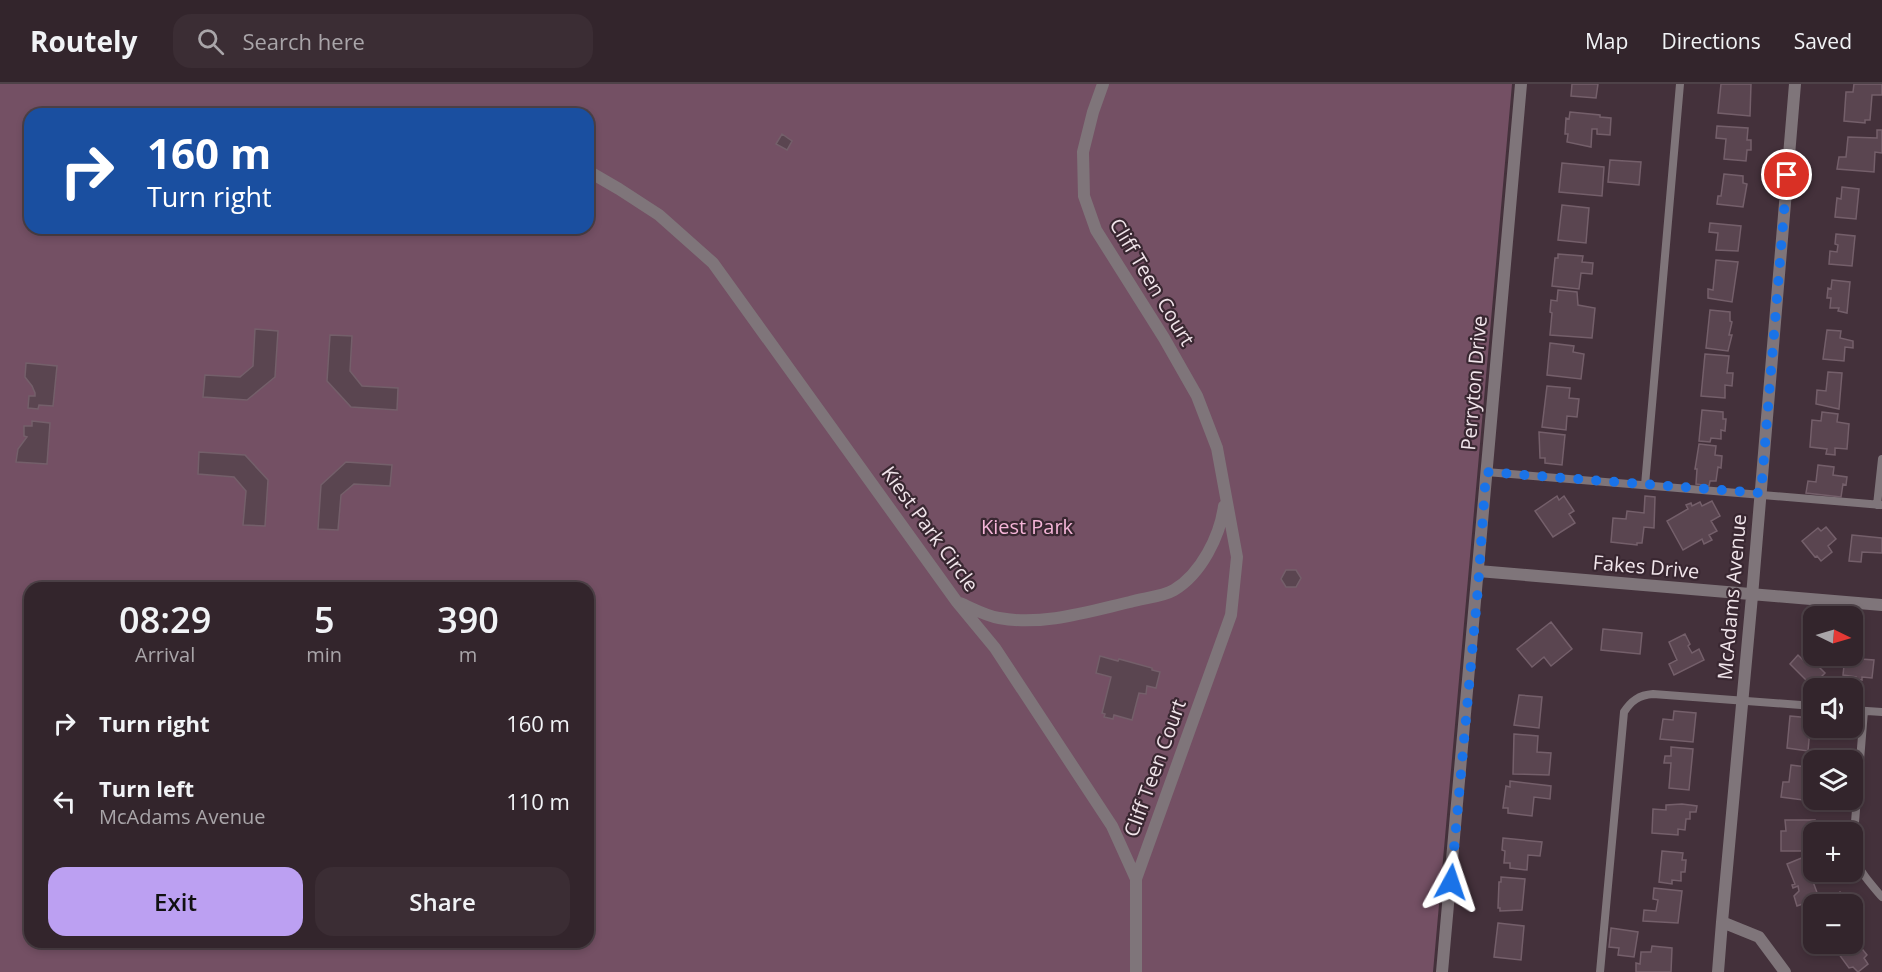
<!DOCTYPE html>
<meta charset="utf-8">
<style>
body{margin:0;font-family:"Open Sans",sans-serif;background:#3b2d34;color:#f1f3f6;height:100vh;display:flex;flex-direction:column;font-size:22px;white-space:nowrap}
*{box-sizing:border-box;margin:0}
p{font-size:20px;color:#a9a5a9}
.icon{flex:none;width:33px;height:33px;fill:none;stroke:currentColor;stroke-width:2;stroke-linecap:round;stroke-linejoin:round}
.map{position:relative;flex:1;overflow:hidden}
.panel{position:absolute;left:24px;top:498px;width:570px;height:366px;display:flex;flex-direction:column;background:#33252c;border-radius:18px;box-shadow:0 3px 9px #0003,0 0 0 2px #4e4248}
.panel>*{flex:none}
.hud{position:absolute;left:24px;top:24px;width:570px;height:126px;border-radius:18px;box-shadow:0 3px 9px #0003,0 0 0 2px #4e4248;background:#1a4fa0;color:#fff;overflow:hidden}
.needle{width:39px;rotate:95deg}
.buttons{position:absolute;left:1803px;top:522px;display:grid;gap:12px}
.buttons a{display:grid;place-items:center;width:60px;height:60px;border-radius:12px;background:#33252c;box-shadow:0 3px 9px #0003,0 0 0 2px #4e4248;font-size:30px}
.pin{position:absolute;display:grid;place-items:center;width:51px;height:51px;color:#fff;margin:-26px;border:3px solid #fff;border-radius:50%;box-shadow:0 2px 6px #0007}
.me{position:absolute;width:66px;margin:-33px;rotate:5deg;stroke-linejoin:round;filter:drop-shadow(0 0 4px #0008)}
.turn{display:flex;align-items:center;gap:21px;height:126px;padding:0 24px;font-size:27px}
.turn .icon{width:78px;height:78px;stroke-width:2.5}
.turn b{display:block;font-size:42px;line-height:51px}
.eta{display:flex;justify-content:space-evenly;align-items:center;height:102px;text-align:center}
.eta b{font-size:36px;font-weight:600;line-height:42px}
.primary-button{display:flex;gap:12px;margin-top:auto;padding:12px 24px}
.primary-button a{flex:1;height:69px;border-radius:18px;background:#bca0f2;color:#111;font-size:24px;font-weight:600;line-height:69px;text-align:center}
.primary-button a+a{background:#3b2d34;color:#f1f3f6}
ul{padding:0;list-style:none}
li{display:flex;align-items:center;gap:18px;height:78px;padding:0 24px}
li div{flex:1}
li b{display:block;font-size:22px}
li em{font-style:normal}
header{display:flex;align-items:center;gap:36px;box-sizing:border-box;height:84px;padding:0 30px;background:#33252c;border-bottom:2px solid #4e4248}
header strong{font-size:28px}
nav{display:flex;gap:33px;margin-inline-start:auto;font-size:21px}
.search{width:420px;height:54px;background:#3b2d34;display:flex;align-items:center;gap:15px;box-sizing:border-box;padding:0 21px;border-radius:18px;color:#a9a5a9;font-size:22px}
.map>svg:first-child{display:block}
</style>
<header>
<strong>Routely</strong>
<div class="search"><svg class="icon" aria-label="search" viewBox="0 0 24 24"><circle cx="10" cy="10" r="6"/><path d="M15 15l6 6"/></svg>Search here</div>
<nav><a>Map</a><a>Directions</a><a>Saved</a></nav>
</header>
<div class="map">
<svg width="1882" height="888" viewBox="0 0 1882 888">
<rect width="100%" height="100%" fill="#44313b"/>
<!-- green -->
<path fill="#745064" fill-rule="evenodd" d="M0,0H1512L1433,888H0ZM30,30H588V144H30ZM30,504H588V858H30Z"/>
<!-- building -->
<path fill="#5a4550" stroke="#745f6a" stroke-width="1.5" d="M1572,0H1598L1596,14L1571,12Z
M1721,0H1751L1750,32L1718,29Z
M1854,0H1882V11H1872L1870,36H1865V39L1844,37L1846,8H1853Z
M1570,28L1600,31V33L1611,34L1610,51L1597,50V45H1592L1591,63L1567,58L1568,50H1565L1566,34L1569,35Z
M1717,42L1748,44L1747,56H1751V66H1747L1746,77L1724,75L1726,55L1716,54Z
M1877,46H1882V69L1875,68L1874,88L1837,85L1839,73H1846L1848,53L1877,54Z
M782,50L792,57L787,66L776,60Z
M1610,76L1641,78L1639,101L1608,98Z
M1562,79L1604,83L1602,112L1559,108Z
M1724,90L1743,92V99L1747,100L1743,123L1717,120L1718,112H1721Z
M1842,103L1859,105L1856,135L1835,133L1837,114L1841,115Z
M1562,121L1589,124L1586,159L1558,156Z
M1710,139L1741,142L1738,167L1716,166L1718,149L1709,148Z
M1836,150L1855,152L1852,182L1829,180L1830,167L1837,168L1838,161L1835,160Z
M1558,170L1583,172L1582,178L1593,179L1592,190L1581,189L1579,205L1552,202L1555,174H1558Z
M1716,176L1738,178L1732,218L1708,214V205L1713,206Z
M1832,196L1850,198L1847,229L1838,227L1839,224H1830L1831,214H1827L1828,204L1831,205Z
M1558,206L1577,208L1578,221L1595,224L1592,254L1550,251L1552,229L1550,228L1551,216L1557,217Z
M1710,226L1730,228V237L1732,238L1729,251H1732L1728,267L1706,264Z
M255,245L278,247L275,293L247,316L203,313L205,291L240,293L253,282Z
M1827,246L1841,247L1840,254L1853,257V264L1845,263L1844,277L1823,275Z
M330,251L352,252L350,287L362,302L398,304L397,326L351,323L327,297Z
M1550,259L1574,262L1573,268L1584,270L1581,295L1547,291Z
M1705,270L1729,272L1727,289H1733L1732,302L1725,301V314L1701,312Z
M26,279L57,282L53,322L39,321L38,325L28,324L29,312H35V309L32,302L25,293Z
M1828,288L1842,289L1839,325L1816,320L1817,306L1826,307Z
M1547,302L1570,304L1569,314L1579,315L1577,333L1567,332L1566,346L1542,343Z
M1702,326L1723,328V335H1726L1725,347L1721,346V355L1711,354L1710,358L1699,357Z
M1822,328L1838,330L1837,338L1849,340L1847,365L1835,364V371L1826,370L1827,365L1810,363L1812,336L1821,337Z
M32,337L50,339L47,380L16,378L18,365L27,353L24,352V342H32Z
M1539,348L1565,351L1562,381L1545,379V374H1540Z
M1699,360L1716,362L1715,371L1722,372L1721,384L1718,383L1716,397H1710L1709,402L1696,400L1697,385H1695Z
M199,368L245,371L268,396L265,442L243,441L246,407L234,393L198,390Z
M346,378L392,381L390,402L354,400L341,411L338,446L318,445L321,401Z
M1818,381L1834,383L1833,391L1847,393L1846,401L1843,400L1841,413L1806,409L1808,397L1816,398Z
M1557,412L1559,416L1564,412L1574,427L1569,430L1575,439L1553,453L1535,427Z
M1645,412L1655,413L1654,444L1644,443L1642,459H1637V461L1611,458L1613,434L1626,435L1627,427L1644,429Z
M1712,417L1720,432L1711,437L1717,447L1709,451L1712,456L1704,460L1702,455L1683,466L1667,437L1688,425L1686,421L1691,419L1692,422L1700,418L1702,422Z
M1826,443L1836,455L1828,462L1832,468L1821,477L1817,472L1815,473L1802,457L1818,444L1821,447Z
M1852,451L1882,454V469L1862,468L1861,478L1849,477Z
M1286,486H1296L1301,494L1296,503H1286L1281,495Z
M1551,538L1572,565L1551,582L1544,573L1532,583L1517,565Z
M1603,545L1642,549L1640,570L1601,566Z
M1685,550L1690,560L1688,562L1692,569L1699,565L1704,576L1674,591L1669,580L1677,576L1669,558Z
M1814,564V572H1832L1820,584L1825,589L1812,602L1790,580L1798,571L1804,577L1809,572L1807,570Z
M1852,570L1861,571V575L1874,576L1872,594L1862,593V596L1856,595V593L1843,591L1845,572Z
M1100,572L1118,577L1119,575L1152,584V586L1160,588L1156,604L1147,602L1146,610L1139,609L1132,636L1114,631L1113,635L1104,633L1105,630L1102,629L1111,593L1096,589Z
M1519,611L1542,613L1539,644L1514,641Z
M1674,627L1696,629L1693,658L1660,655L1663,635L1673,636Z
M1790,632L1811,634L1808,667L1787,664Z
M1514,650L1538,652L1537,668L1551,669L1549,691L1513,690Z
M1671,663L1693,665L1689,706L1669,704L1671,679H1664L1665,672H1671Z
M1791,681L1806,683L1805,695L1808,696L1803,716L1781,713L1783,698H1789Z
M1510,697L1551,702L1550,715L1534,713L1532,732L1508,729V724H1503L1506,702L1510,703Z
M1682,720L1697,722L1696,728H1690V735H1686L1685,746L1678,745V751L1652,749L1653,725L1666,726V721Z
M1785,736H1815L1814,753H1803V758H1814V767H1781V747H1786Z
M1503,754L1542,758L1540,772L1528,771L1527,786L1510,784V779H1504L1505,767L1502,766Z
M1662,767L1683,769L1682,776H1686L1685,788H1681V797L1672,796V800L1659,798Z
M1804,773L1819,814L1797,822L1794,812L1799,807L1798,802L1793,804L1792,801L1795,800L1787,780Z
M1501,793L1525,795L1522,826L1500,827V824H1498L1499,798H1501Z
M1654,804L1682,807L1678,839L1643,837L1644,826L1656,827L1658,816L1653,815Z
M1840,808L1850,820H1825Z
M1498,839L1524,842L1521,876L1494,873Z
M1611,844L1638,848L1634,873L1618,871L1619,864L1609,863Z
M1854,855L1867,871L1864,874L1868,880L1858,888L1853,883L1849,884L1838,869L1849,860H1852Z
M1652,862L1672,864L1671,888H1636V879L1640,880L1641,868H1651Z"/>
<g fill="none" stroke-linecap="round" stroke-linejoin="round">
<!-- lane -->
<path stroke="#7f757a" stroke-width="8" d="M1486,388L1882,421
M1645,401L1680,0
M1877,421L1882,375
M1852,626L1882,628
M1864,627L1853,763C1855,784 1869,798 1882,813
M1600,888L1624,628C1631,617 1639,611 1653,610L1814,622"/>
<!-- street -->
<path stroke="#7f757a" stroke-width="12" d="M1103,0L1093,28L1083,68L1084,112L1096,146L1164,254L1197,312L1217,364L1237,473L1231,531L1136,795
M588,87L619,105L659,131L713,179L957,518L995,564L1112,742L1136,795V888
M1478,487L1882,521
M960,519C972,524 986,532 999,534C1042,542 1087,528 1130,518C1143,514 1162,513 1174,506C1201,490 1220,452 1224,422
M1442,888L1521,0
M1718,888L1722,838
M1785,888L1759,853L1722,838L1752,512L1795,0"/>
</g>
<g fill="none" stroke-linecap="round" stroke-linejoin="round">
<!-- route -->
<path stroke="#1a73e8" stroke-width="10" stroke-dasharray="0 18" d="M1451,798L1478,504L1486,388L1761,409L1787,91"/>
</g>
<g text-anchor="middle" stroke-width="4.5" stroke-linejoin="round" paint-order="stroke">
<!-- street labels -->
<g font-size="20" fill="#f1e5eb" stroke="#392731">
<text transform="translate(1152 198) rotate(59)" y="7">Cliff Teen Court</text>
<text transform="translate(1474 299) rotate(-85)" y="7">Perryton Drive</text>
<text transform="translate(930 445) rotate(54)" y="7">Kiest Park Circle</text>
<text transform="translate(1646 483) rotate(5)" y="7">Fakes Drive</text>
<text transform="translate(1732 513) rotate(-85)" y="7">McAdams Avenue</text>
<text transform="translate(1155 684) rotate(-70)" y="7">Cliff Teen Court</text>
</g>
<!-- park labels -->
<g font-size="20" fill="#f5b5d8" stroke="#392731">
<text x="1027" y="450">Kiest Park</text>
</g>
</g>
</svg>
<div class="buttons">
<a><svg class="needle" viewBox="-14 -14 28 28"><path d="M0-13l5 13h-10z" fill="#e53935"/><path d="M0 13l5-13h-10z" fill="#a9a5a9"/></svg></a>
<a><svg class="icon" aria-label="sound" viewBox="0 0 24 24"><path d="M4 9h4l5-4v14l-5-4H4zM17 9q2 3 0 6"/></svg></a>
<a><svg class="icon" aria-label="layers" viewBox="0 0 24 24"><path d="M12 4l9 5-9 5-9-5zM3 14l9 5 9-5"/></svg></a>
<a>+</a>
<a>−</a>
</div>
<div class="pin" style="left:1787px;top:91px;background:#d93025"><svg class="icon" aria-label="arrive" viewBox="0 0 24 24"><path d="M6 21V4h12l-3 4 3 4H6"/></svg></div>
<svg class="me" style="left:1451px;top:798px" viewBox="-20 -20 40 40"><path d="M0-17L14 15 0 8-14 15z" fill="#1a73e8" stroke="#fff" stroke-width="4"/></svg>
<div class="hud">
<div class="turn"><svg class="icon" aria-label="right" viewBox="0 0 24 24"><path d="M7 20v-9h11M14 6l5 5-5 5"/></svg><div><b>160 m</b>Turn right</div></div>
</div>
<section class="panel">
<div class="eta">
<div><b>08:29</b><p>Arrival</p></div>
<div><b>5</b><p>min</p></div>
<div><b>390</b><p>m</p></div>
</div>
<ul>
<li><svg class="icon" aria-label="right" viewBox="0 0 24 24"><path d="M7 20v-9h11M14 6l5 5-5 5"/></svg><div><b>Turn right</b></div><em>160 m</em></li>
<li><svg class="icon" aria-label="left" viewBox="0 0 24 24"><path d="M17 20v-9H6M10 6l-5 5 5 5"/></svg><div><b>Turn left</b><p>McAdams Avenue</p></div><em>110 m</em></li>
</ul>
<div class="primary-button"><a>Exit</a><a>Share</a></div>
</section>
</div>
